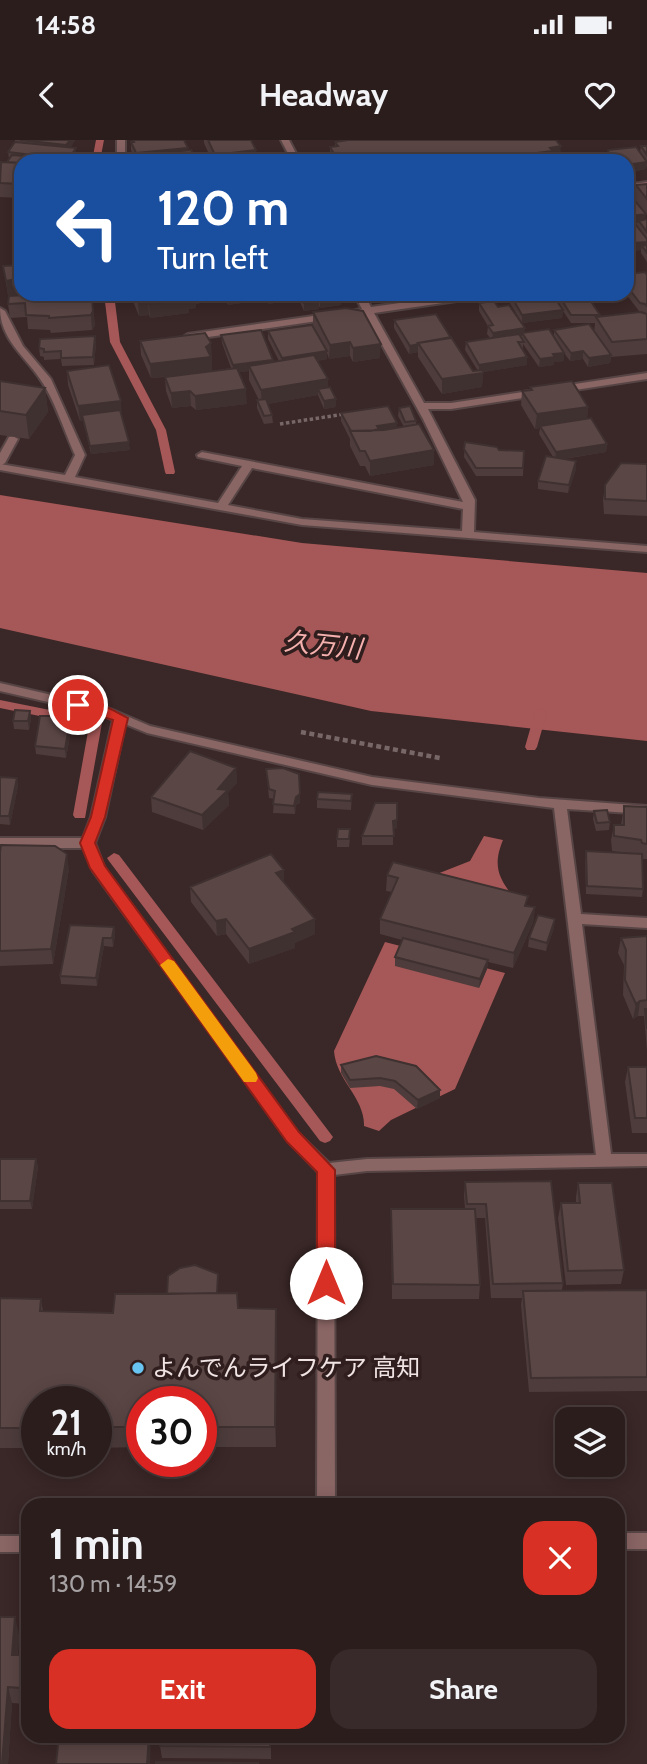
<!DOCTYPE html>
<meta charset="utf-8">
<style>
body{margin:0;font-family:Cabin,"Noto Sans JP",sans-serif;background:#382a2a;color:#f1f3f6;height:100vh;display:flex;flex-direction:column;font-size:26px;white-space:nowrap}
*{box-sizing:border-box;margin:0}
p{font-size:23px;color:#a6a2a4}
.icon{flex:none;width:38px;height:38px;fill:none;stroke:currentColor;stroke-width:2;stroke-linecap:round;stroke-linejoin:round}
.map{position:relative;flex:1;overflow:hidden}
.sheet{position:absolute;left:21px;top:1358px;width:604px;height:245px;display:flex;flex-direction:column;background:#2c1d1d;border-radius:21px;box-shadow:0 4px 18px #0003,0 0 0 2px #483b3b}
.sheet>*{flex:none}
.banner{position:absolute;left:14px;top:14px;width:620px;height:147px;border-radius:21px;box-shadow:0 4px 18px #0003,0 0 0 2px #483b3b;background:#1a4fa0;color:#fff;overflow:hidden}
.buttons{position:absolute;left:555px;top:1267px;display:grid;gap:14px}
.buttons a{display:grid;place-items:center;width:70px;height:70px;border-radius:14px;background:#2c1d1d;box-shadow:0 4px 18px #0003,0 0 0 2px #483b3b;font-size:35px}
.speed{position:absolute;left:21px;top:1246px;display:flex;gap:14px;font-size:35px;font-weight:700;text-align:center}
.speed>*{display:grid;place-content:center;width:91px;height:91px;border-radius:50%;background:#2c1d1d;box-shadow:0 4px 18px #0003,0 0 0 2px #483b3b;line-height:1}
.speed small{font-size:18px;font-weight:400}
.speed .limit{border:10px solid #d22;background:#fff;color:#111}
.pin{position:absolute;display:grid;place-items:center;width:60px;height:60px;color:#fff;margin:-30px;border:4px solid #fff;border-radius:50%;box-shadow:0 2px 7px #0007}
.me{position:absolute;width:77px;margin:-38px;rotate:0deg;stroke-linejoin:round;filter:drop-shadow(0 0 5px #0008)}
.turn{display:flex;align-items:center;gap:24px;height:147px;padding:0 28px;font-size:32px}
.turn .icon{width:91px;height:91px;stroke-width:2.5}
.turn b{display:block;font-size:49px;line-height:60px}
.round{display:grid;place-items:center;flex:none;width:74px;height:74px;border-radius:21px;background:#382a2a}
.overview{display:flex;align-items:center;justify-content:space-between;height:119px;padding:0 28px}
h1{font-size:42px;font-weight:700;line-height:52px}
.button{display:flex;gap:14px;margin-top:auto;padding:14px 28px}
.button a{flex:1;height:80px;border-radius:21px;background:#d93025;color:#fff;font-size:28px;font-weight:700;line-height:80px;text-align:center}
.button a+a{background:#382a2a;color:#f1f3f6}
.status{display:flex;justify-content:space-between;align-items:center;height:49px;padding:0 35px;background:#2c1d1d;direction:ltr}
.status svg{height:19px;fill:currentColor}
header{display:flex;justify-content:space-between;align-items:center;height:91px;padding:0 28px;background:#2c1d1d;font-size:32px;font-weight:700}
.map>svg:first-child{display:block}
</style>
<div class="status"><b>14:58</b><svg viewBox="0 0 49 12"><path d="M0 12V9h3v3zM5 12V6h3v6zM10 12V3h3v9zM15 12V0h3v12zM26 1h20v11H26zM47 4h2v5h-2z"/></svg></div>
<header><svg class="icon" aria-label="back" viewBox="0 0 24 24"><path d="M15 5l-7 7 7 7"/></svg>Headway<svg class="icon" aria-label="heart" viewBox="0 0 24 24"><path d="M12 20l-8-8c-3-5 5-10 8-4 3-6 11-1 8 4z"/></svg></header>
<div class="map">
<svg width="647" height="1624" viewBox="0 0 647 1624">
<rect width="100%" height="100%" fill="#3a2727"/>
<!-- water -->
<path fill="#a65757" d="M0,355L302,403L647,433V601L371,571L0,488Z
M484,696L503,700C489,734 505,743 523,771L414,743L470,721Z
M385,802L505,833L455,949L391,980L379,991L364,986C365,958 336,940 334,911Z"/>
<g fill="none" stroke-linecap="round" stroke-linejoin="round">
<!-- stream -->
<path fill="#a65757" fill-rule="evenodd" d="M96,0H104L100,21H92Z
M104,154H114L120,202L166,290L175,332L174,334H166L165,332L156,290L110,202Z
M0,560L100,580L102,583L85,678H75L73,675L89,586L0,568Z
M541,568L547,572L537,607L535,610H527L525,607L535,572Z
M114,713L119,715L330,993L333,997L330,1001L325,1003L320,1001L109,721L107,718Z"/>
<!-- service casing -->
<g stroke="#574545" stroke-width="4">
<path id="service" d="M13,296L18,299L5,323L0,326V313L9,297Z"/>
</g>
<!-- minor casing -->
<g stroke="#574545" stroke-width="4">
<path id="minor" d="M117,0H125V21H117Z
M281,0H289L300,21H292Z
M647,42V48L626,51V45Z
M354,154H364L371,167L464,154H489L484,157L374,173L424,263H451L647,233V239L451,269H428L475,360L474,392L647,406V412L302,385L0,330V324L65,335L75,315C65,293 54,258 40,239C24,215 0,199 0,168L5,171L23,206L51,239L85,315L75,337L218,363L242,326L198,317L197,315L202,312L463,362L423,279L365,174L188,200L183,197L188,194L362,169ZM252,328L463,369L462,391L302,379L228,365Z
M0,543L108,568L150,586L372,637L539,658L647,666V674L567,669L581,774L647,778V788L582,784L611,1014H647V1026L367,1031L334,1035L335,1365H317L318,1032L288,1001L93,731L83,708H0V698H83L91,677L113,580L100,574L0,551ZM125,584L147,593L372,645L554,668L596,1015L367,1019L329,1023L298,993L104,727L95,703L105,677Z"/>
</g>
<!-- tertiary casing -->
<g stroke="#574545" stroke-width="4">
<path id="tertiary" d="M618,1393H647V1409H618Z
M0,1396H28V1412H0Z"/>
</g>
<!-- path-far1 -->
<path stroke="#786767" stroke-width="3.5" stroke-dasharray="3.5 2.5" stroke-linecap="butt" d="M280,284L345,274"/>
<!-- path -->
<path stroke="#786767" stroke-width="4.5" stroke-dasharray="5 3.5" stroke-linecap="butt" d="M301,592L440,618"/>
<!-- service -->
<use href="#service" fill="#896564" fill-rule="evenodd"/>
<!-- minor -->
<use href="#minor" fill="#896564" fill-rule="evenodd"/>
<!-- tertiary -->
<use href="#tertiary" fill="#896564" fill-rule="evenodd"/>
</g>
<!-- wall -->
<path fill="#4d3c3b" d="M15,0H75L70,8H76V16L74,20L21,21V58L0,57V23L7,22L9,19L8,12L15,2Z
M133,0H184L188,10L196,21H136L131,10V2H133Z
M204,0H251L256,10V21H212L204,3Z
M335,2L560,21H328V13H330V7L335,6Z
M641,6H647V24L646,29L626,33V21H608V10L640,12Z
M647,44V75L634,59L636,45Z
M626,50L645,80L647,79V122L641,113V110L632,111L626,105Z
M3,126L21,154H80L39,160L92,157L95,186L92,190L51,193L50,190L28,189L27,177L10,178L8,164L13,156V155H8Z
M626,134L647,135V214L611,217L610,223L588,227L583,219L570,221L564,213V221L554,222V225L539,227L523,204V210L527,217V225L483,232L482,247L442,254L418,217V212L409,214L394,188V180L473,231H478L465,210L466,202L490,198L487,194L488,186L479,171V163L498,167L525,188L524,192L554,196V190L594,192L595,183H571L563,171L562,178L522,183L508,160V154H586L600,175V177L645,173L644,172L639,171L626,154Z
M130,154H209V161L196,164V168L189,169V173L150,178L149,175L139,176Z
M223,154H261V160L228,165Z
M264,154H348V158L341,159V165L320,168L319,166V169L304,171L298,158L269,164Z
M313,172L380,218L353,222L350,216L329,219L327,213V219L317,221L336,267L324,269L318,255L268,264L272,275L273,283L264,284L257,268V260H259L249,240V231L239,232L247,264L196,270L191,266L172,268L166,251L165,237L151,238L141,215L140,201L211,203L212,231L231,228L222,203L221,195L273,222L279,221L268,199V191L313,187Z
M95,196L96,204L94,225L62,226L61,219L44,220V217L40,216L39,208Z
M67,231L122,275L130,310L91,314L83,280L80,281L68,245Z
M0,241L45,248L48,272L29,299L0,295Z
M530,247L588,267L587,279L607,304L606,312L564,319L576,321V329L568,353L538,349V341L553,317L539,294L540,288L535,289L521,265L522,251L530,250Z
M399,268L416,281V285L434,310V325L370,336L365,326H360L350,306V299L341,281V273L397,288L404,287L398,276Z
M465,302L499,310L524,311L523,336H476L464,317Z
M647,324V376L604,374L603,360L605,345Z
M30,571L31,579L29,590L14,589L13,581Z
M72,585L66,618L36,614L35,606Z
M236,628L237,643L228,653L229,665L203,690L152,672L151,657Z
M266,629L300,663L296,665L295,674L273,673L274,659L269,658Z
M0,637L17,638L18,646L10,685L0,684Z
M352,654L351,670L317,668V659Z
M624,666L647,667V719H642L643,749L642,757L586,754L585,720L586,711L630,714L612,711L611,700L614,685H621Z
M594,671L610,682L609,690L596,691L593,679Z
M397,688L393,690V705H362V696Z
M350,698L349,707H337V699Z
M0,712L69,729L53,824L0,826Z
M387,735L535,767L533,783L513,828L488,822L487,829L479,848L395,826V817L402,800L380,794V779L392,752L386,751Z
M284,742L315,779V794L295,803V808L249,824L226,794L217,796L191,762L190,747Z
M114,787L115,795L113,807L104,806L97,846L61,844L60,836Z
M554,788L546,811L528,807L529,798Z
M647,796V911L644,876H638L633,879L623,855L624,825L618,813L621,798Z
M376,916L440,958L417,969L394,949L380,946L350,948L341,933V925Z
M628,927H647V993H632L625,942Z
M0,1019H36L38,1027L32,1069H0Z
M465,1042L563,1143L562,1150H647V1251L529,1252L521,1165L522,1158H491L485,1078H476L480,1145L479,1159H392L391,1069H465L464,1056Z
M578,1043L624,1130L621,1144L566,1145L558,1078L561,1063H576V1057Z
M218,1134V1153L238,1168L276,1169V1307H201V1262H142V1307L96,1308V1262H37V1308H0V1158L41,1159L43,1171L113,1173L167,1154Z
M0,1477L19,1494L18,1515H24L28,1531L25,1564L12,1563L8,1624H0Z
M161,1596H271V1619L162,1618L160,1606Z"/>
<!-- shaded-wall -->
<path fill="#3f3130" d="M70,0H75V1L67,13L66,5Z
M561,6L560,21H471L550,8Z
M76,8V16L73,21L68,20Z
M188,8V15H141V20L136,21V13Z
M256,10V21H216L215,15Z
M647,22L646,29L626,33V25Z
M646,74L645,82L639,81L638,83L630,84L631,76Z
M647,102V109L642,106L641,110L632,111L633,103Z
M635,118L634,126L626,127V120Z
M11,140L13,155H8L6,141Z
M21,147V154H80L39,159L40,169L39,159L14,162L12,148Z
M193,154H209V161L196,164V168L189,169V173L150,178L149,164Z
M248,154H261V160L228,165V157Z
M269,154H298V158L269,164Z
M341,157V165L320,168V160Z
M148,161L149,175L139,176L138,162Z
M319,161V169L304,171V163Z
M563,170L562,178L522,183V175Z
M93,171L95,186L92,190L91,175Z
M525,188L524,196L522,193V196L492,201L493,193Z
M95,196L96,204L94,225L93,217Z
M350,202V216L329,219L330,205Z
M211,203L212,231L151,238L150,224L206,207Z
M381,204L380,218L353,222V208Z
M418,204V212L409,214L410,206Z
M327,211V219L282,226V218Z
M583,211V219L570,221L571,213Z
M564,213V221L554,222V225L539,227L540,219L553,214Z
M611,215L610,223L588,227L589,218Z
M527,217V225L479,233V225Z
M273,220V228L249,226V231L233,233V225Z
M483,233L482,247L442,254V239Z
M328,239V254L318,249V255L262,265L261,250Z
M45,248L48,272L29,299L26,275Z
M246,249L247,264L196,270L195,256Z
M190,251L191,266L172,268L171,253Z
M336,259V267L324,269V261Z
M121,261L122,275L84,280L82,275L83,280L80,281L78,266Z
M588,267L587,281L540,286V288L535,289L537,274Z
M397,283V291L379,294L377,286Z
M129,302L130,310L91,314L90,306Z
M607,304L606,312L555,320L556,312Z
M434,310V325L370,336V321Z
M576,321V329L568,353L569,345Z
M30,571L31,579L29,590L28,581Z
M71,576L72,585L66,618L65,609Z
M236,628L237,643L228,653L229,665L203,690L202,675L218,649Z
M17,638L18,646L10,685L9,676Z
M300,654V663L296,665L295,674L294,666L296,657Z
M397,680V688L393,690V681Z
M67,714L69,729L53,824L51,809Z
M284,730V745L276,733Z
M535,767L533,783L513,828L514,813Z
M226,779V794L217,796L216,781Z
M315,779V794L295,803V808L249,824V809Z
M555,779L554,788L546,811L547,803Z
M114,787L115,795L113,807L112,798Z
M103,798L104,806L97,846L96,838Z
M488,820L487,829L479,848L480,839Z
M640,861L638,876L633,879L636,864Z
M440,950V958L417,969L418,960Z
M36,1019L38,1027L32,1069L30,1061Z
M276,1169L277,1190L276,1307L275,1287Z
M15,1477L19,1494L16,1532L12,1515Z
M24,1515L28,1531L25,1564L21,1548Z
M8,1547L12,1563L8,1624H2Z
M149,1596H151L150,1624H147Z"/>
<!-- building -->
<path fill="#5a4645" stroke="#3f3130" stroke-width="2" d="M20,0H70L66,5Z
M133,0H184L188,8L136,13L131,2H134Z
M208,0H251L256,10L215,15Z
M348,0H556L561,6L550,8L553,11L471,21H334L328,13L333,12L330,7L338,6L335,2Z
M15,2L76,8L68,20H74L21,21V23L7,22L12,15L64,19L8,12Z
M641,6H647V15Z
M636,7L647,22L626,25V21H612L610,18L608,10Z
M191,10L196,21H143L141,15Z
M1,22L21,23V44L0,43Z
M647,44V59L636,45Z
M626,50L646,74L631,76L626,71Z
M647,79V92L639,81Z
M632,80L647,99V102L633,103L626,96V81Z
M647,105V113L642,106Z
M626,108L635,118L626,120Z
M21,125V147L12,148L11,140L6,141L3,126Z
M645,132L647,135V166L645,164L640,163L626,145V134Z
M39,154V160L92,157L93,171L91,175L49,178V176L26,175L25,163L8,164L9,156Z
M135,154H193L187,155L188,159L149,164L148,161L138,162Z
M227,154H248L228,157Z
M300,154H315L319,161L304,163Z
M317,154H339L341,157L320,160Z
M510,154H552L563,170L522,175Z
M558,154H586L600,175H571Z
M494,161L498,167L509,165L525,188L493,193L488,186L493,185L479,163Z
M346,168L363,171L381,204L353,208L350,202L330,205L313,172Z
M640,172L647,174V199L612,202L596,177Z
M436,174L451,198L418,203L419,204L410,206L394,180Z
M589,184L611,215L589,218L583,211L571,213L554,190Z
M312,185L327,211L282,218L268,191Z
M549,189L564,213L553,214L555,217L540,219L522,193Z
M261,190L273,220L233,225L221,195Z
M205,193L211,203L206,207L211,217L150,224L140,201Z
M519,194L524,202H518L527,217L479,225L466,202Z
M95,196L93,217L61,218V211L44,212V209L39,208L40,199Z
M451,197L473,231L483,230V233L442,239L418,203Z
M314,215L328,239L261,250L249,226Z
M109,225L121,261L78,266L67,231Z
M237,228L246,249L195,256L190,251L171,253L165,237Z
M0,241L45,248L26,275L0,271Z
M572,241L588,267L537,274L522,251L532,250L530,247Z
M330,247L336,259L324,261L318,249Z
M266,259L272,275L264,276L257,260Z
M388,266L397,283L377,286L379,289L371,291H351L341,273Z
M410,266L416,281L405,282L399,268Z
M120,270L129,302L90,306L82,275Z
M591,278L607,304L556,312L540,286Z
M419,284L434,310L370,321L365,311H360L350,291L384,290Z
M465,302L497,307L499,310L524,311L523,328H476L464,309Z
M546,316L576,321L569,345L538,341Z
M621,323L647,324V361L605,359V345Z
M15,570L30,571L28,581H13Z
M40,576H71L65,609L35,606Z
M190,611L236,628L218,649L228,650L202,675L151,657Z
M283,628L299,634L300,654L296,657L294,666L273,664L275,651L269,649L266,629Z
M0,637L17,638L9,676H0Z
M318,652L352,654L351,661L317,659Z
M375,663H397V680L393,681L394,696H362Z
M624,666L647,667V704L642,703L641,700L614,696V685H624Z
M607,670L610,682L597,683L594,671Z
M338,689H350L349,699H337Z
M1,705L55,706L67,714L51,809L0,811V712Z
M586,711L642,714L643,749L587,746Z
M271,714L284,730L276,733L315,779L292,789L295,792L249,809L226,779L216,781L190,747Z
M393,722L528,756L525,766L535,767L514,813L380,779L398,738L387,735Z
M538,775L555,779L547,803L529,798Z
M70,785L114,787L112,798H103L96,838L60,836Z
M647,796V860L640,861L636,864L625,840L626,810L621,798Z
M403,798L488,820L480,839L395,817Z
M645,869H647V889Z
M376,916L416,926L440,950L418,960L395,941L380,938L350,940L341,925Z
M628,927H647V978H635Z
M0,1019H36L30,1061H0Z
M551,1041L563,1143L493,1144L486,1064H467L465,1042Z
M578,1043H612L624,1130L568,1131L561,1063H580Z
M391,1069H475L480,1145L393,1144Z
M195,1125L218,1134L217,1153L167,1154L168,1136L180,1128Z
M647,1150V1237L531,1238L523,1151Z
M237,1153L238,1168L276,1169L275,1287H201V1262H142V1287H96V1262H37V1288H0V1158L41,1159L40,1171L113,1173L115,1154Z
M0,1477H15L12,1515H24L21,1548L8,1547L2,1624H0Z
M59,1596H149L147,1624H56Z
M161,1596H270V1607L160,1606Z
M156,1622L258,1623V1624H156Z"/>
<!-- route -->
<path fill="#d93025" stroke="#8d1f18" stroke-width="2" d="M78,560L109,568L128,578L105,677L95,703L105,726L299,992L335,1030V1143L332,1149L326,1151L319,1149L317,1143V1032L287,1002L90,728L80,703L91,677L113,580L73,568V562Z"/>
<!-- slow -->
<path fill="#f59e0b" d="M168,819L174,821L256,933L258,938L256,942H244L163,829L160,825Z"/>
<!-- markers -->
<circle fill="#68c4f0" stroke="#2f1e1d" stroke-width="2.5" cx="138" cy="1228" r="7"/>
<g text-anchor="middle" stroke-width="7" stroke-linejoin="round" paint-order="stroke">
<!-- poi labels -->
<g font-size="24" fill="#f0e3e3" stroke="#2f1e1d" text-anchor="start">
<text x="152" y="1236">よんでんライフケア 高知</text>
</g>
<!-- water labels -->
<g font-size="26" font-style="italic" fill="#f6b1af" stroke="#2f1e1d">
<text transform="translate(323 505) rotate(6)" y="9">久万川</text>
</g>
</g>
</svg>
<div class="buttons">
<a><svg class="icon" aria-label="layers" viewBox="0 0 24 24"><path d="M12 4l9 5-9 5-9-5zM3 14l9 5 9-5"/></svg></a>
</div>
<div class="speed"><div>21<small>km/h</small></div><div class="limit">30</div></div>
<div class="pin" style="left:78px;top:565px;background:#d93025"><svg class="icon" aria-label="arrive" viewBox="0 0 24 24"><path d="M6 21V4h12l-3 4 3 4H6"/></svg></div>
<svg class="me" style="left:326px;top:1143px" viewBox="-20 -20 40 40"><circle r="19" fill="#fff"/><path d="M0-13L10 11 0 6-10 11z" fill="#d93025"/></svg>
<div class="banner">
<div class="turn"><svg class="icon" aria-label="left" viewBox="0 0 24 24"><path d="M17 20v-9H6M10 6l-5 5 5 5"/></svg><div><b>120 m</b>Turn left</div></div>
</div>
<section class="sheet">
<div class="overview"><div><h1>1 min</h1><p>130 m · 14:59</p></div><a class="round" style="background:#d93025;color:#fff"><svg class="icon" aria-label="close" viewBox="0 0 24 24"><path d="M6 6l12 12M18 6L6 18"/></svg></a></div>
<div class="button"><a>Exit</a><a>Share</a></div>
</section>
</div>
